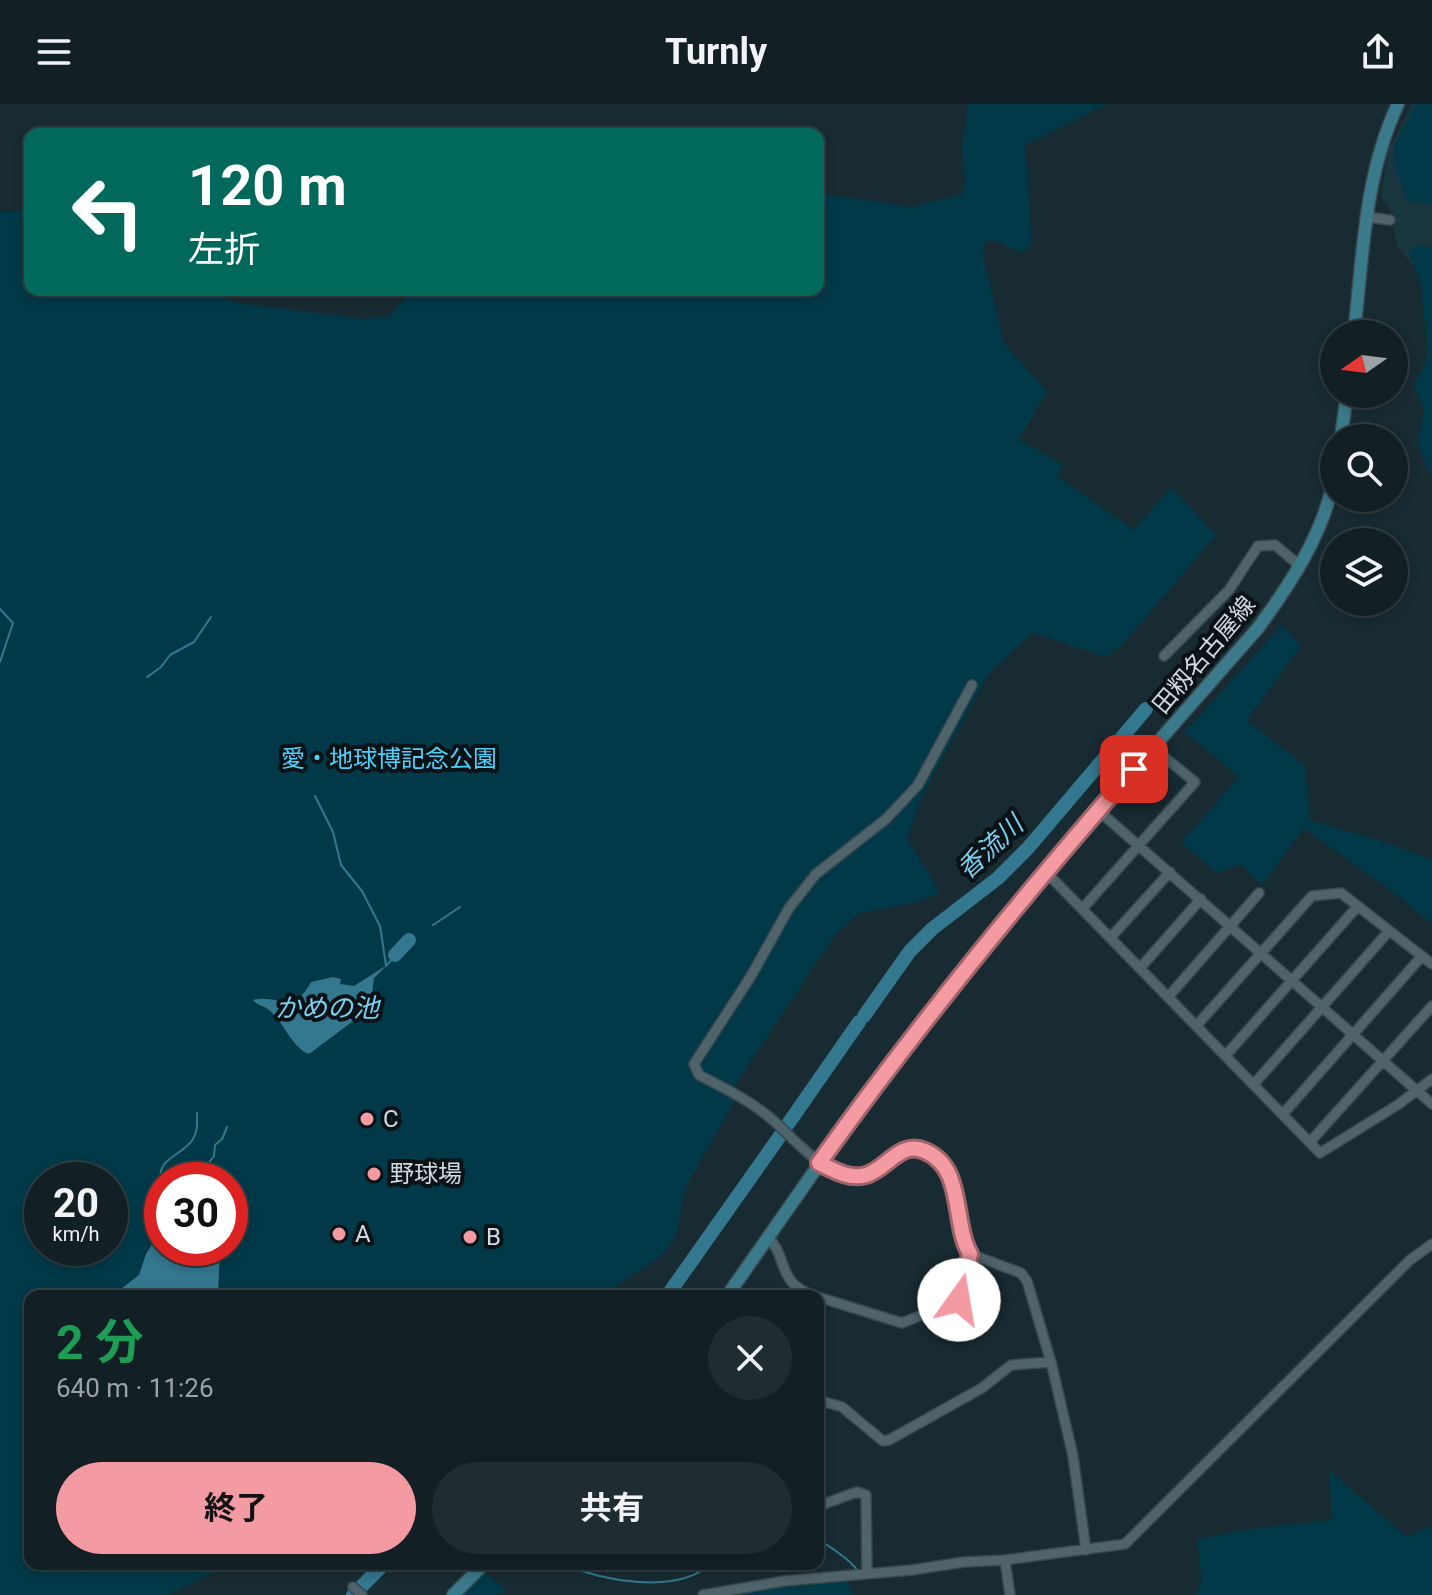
<!DOCTYPE html>
<html lang="ja">
<meta charset="utf-8">
<style>
body{margin:0;font-family:Roboto,"Noto Sans JP",sans-serif;background:#1f2d32;color:#f1f3f6;height:100vh;display:flex;flex-direction:column;font-size:30px;white-space:nowrap}
*{box-sizing:border-box;margin:0}
p{font-size:26px;color:#9ca3a7}
.icon{flex:none;width:44px;height:44px;fill:none;stroke:currentColor;stroke-width:2;stroke-linecap:round;stroke-linejoin:round}
.map{position:relative;flex:1;overflow:hidden}
.details{position:absolute;left:24px;top:1186px;width:800px;height:280px;display:flex;flex-direction:column;background:#122026;border-radius:16px;box-shadow:0 4px 12px #0003,0 0 0 2px #313e43}
.details>*{flex:none}
.hud{position:absolute;left:24px;top:24px;width:800px;height:168px;border-radius:16px;box-shadow:0 4px 12px #0003,0 0 0 2px #313e43;background:#00695c;color:#fff;overflow:hidden}
.needle{width:52px;rotate:256deg}
.controls{position:absolute;left:1320px;top:216px;display:grid;gap:16px}
.controls a{display:grid;place-items:center;width:88px;height:88px;border-radius:50%;background:#122026;box-shadow:0 4px 12px #0003,0 0 0 2px #313e43;font-size:40px}
.speed{position:absolute;left:24px;top:1058px;display:flex;gap:16px;font-size:40px;font-weight:700;text-align:center}
.speed>*{display:grid;place-content:center;width:104px;height:104px;border-radius:50%;background:#122026;box-shadow:0 4px 12px #0003,0 0 0 2px #313e43;line-height:1}
.speed small{font-size:20px;font-weight:400}
.speed .limit{border:12px solid #d22;background:#fff;color:#111}
.pin{position:absolute;display:grid;place-items:center;width:68px;height:68px;color:#fff;margin:-34px;border-radius:16px;box-shadow:0 4px 12px #0006}
.me{position:absolute;width:88px;margin:-44px;rotate:13deg;stroke-linejoin:round;filter:drop-shadow(0 0 6px #0008)}
.turn{display:flex;align-items:center;gap:28px;height:168px;padding:0 32px;font-size:36px}
.turn .icon{width:104px;height:104px;stroke-width:2.5}
.turn b{display:block;font-size:56px;line-height:68px}
.round{display:grid;place-items:center;flex:none;width:84px;height:84px;border-radius:42px;background:#1f2d32}
.summary{display:flex;align-items:center;justify-content:space-between;height:136px;padding:0 32px}
h1{font-size:48px;font-weight:700;line-height:60px;color:#1e9e55}
.cta{display:flex;gap:16px;margin-top:auto;padding:16px 32px}
.cta a{flex:1;height:92px;border-radius:48px;background:#f49aa3;color:#111;font-size:32px;font-weight:700;line-height:92px;text-align:center}
.cta a+a{background:#1f2d32;color:#f1f3f6}
header{display:flex;justify-content:space-between;align-items:center;height:104px;padding:0 32px;background:#122026;font-size:36px;font-weight:700}
.map>svg:first-child{display:block}
</style>
<header><svg class="icon" aria-label="menu" viewBox="0 0 24 24"><path d="M4 6h16M4 12h16M4 18h16"/></svg>Turnly<svg class="icon" aria-label="share" viewBox="0 0 24 24"><path d="M12 15V3M7 8l5-5 5 5M5 13v7h14v-7"/></svg></header>
<div class="map">
<svg width="1432" height="1491" viewBox="0 0 1432 1491">
<rect width="100%" height="100%" fill="#182b32"/>
<!-- built -->
<path fill="#1a363f" d="M1412,0H1432V373L1418,342L1424,306L1414,281L1424,263L1428,246L1420,178L1416,165L1397,142L1390,104L1381,93L1388,47Z"/>
<!-- green -->
<path fill="#023948" fill-rule="evenodd" d="M968,0H1108L1025,41L1032,141L1021,149L998,138H985L983,151L1004,239L1047,288L1019,335L1063,361L1057,372L1134,426L1171,383L1216,431L1123,540L1106,553L1033,529L989,569L922,692L907,734L940,789L913,799L859,809L834,832L736,980L732,989L737,993L686,1082L675,1134L660,1153L602,1192H30V1460H231L168,1491H0V108H30V186H196L238,199L363,215L388,213L414,186H818V89L910,103L962,90L965,78L962,44ZM42,1076H110V1144H42ZM162,1076H230V1144H162Z
M1416,0H1432V100L1407,97L1396,64L1394,42Z
M1414,141L1432,143V373L1418,342L1424,306L1414,281L1424,263L1428,246L1420,178L1410,151Z
M1282,521L1301,542L1247,616L1305,662L1310,716L1391,740L1432,756V821L1405,797L1304,724L1262,781L1241,760L1217,769L1181,739L1239,673L1185,628Z
M1329,1366L1407,1433L1432,1422V1491H1195L1202,1479L1197,1435L1250,1425L1332,1416Z
M484,1467L508,1488L496,1491H461Z
M846,1475L854,1491H721L784,1480Z"/>
<!-- water -->
<path fill="#34788f" d="M387,861L374,874L372,889L369,894L372,903L309,950C291,943 284,918 269,906C263,901 259,903 253,896C279,889 292,913 311,878L333,873L341,875L340,880L354,882Z
M162,1124V1144H220L218,1192H112L139,1171L146,1150Z"/>
<g fill="none" stroke-linecap="round" stroke-linejoin="round">
<!-- stream -->
<path stroke="#34788f" stroke-width="2" d="M0,505L13,519L0,558
M147,573L161,563L170,551L194,538L211,513
M315,692L333,728L341,761L362,787L380,822L386,861
M433,821L460,803
M386,862L393,854
M204,1076L203,1066L214,1052L215,1041L222,1035L227,1023
M162,1079C154,1054 183,1052 193,1035C198,1027 197,1018 197,1009
M818,1437C827,1439 852,1458 857,1466
M563,1460C603,1477 676,1491 711,1460"/>
<!-- river -->
<path stroke="#34788f" stroke-width="14" d="M395,851L409,836
M864,912L910,847L932,825L998,774L1028,744L1146,605
M788,1020L859,918
M667,1192L780,1032
M353,1491L384,1460"/>
<!-- street casing -->
<g stroke="#38474d" stroke-width="12">
<path id="street" d="M1367,113L1390,116
M1164,552L1229,486L1258,442L1275,441L1300,462
M1098,706L1432,1000
M1045,767L1320,1049L1399,1000L1432,975
M1083,804L1195,678L1153,644
M1111,833L1170,768
M1141,863L1201,795
M1169,892L1259,789
M1197,921L1312,792L1341,789L1432,860
M1226,951L1357,803
M1254,980L1389,827
M1283,1010L1422,852
M1310,1038L1432,902
M768,1133C789,1155 776,1179 815,1192
M970,1150L1021,1169L1027,1177L1051,1258L1073,1352L1086,1446
M818,1193L902,1219L959,1196L970,1150L962,1135L950,1068L923,1045C916,1046 905,1045 899,1048C886,1054 880,1070 864,1072C827,1079 793,1032 768,1012C747,995 722,983 699,971L694,960L751,872L789,804L816,770L886,715L918,681L972,581
M818,1296L842,1303L883,1337L889,1336L982,1284L1011,1261L1051,1258
M818,1402L857,1388L866,1391L867,1470
M1005,1456L1010,1491
M353,1483L362,1491
M703,1491L784,1477L912,1466L964,1458L1005,1456L1125,1440L1410,1156L1432,1140"/>
</g>
<!-- secondary casing -->
<g stroke="#38474d" stroke-width="15">
<path id="secondary" d="M1354,230C1363,152 1364,72 1398,0
M1341,334L1347,290
M727,1192L874,982L1045,767L1258,524C1291,479 1322,432 1334,376
M453,1491L484,1460"/>
</g>
<!-- street -->
<use href="#street" stroke="#4f636a" stroke-width="9"/>
<!-- secondary -->
<use href="#secondary" stroke="#3b7a8b" stroke-width="12"/>
</g>
<g fill="none" stroke-linecap="round" stroke-linejoin="round">
<!-- route casing -->
<g stroke="#9f646a" stroke-width="20">
<path id="route" d="M959,1196L970,1150C952,1118 965,1064 925,1047C900,1036 887,1065 866,1071C850,1076 833,1066 819,1059C917,922 1023,792 1134,665"/>
</g>
<!-- route -->
<use href="#route" stroke="#f49aa3" stroke-width="14"/>
</g>
<!-- markers -->
<g fill="#f49aa3" stroke="#0a1215" stroke-width="3">
<circle cx="367" cy="1015" r="8"/>
<circle cx="374" cy="1070" r="8"/>
<circle cx="339" cy="1130" r="8"/>
<circle cx="470" cy="1133" r="8"/>
</g>
<g text-anchor="middle" stroke-width="8" stroke-linejoin="round" paint-order="stroke">
<!-- street labels -->
<g font-size="24" fill="#d0dbe0" stroke="#0a1215">
<text transform="translate(1204 551) rotate(-50)" y="8">田籾名古屋線</text>
</g>
<!-- park labels -->
<g font-size="24" fill="#4fd1fb" stroke="#0a1215">
<text x="389" y="663">愛・地球博記念公園</text>
</g>
<!-- poi labels -->
<g font-size="24" fill="#d0dbe0" stroke="#0a1215" text-anchor="start">
<text x="383" y="1023">C</text>
<text x="390" y="1078">野球場</text>
<text x="355" y="1138">A</text>
<text x="486" y="1141">B</text>
</g>
<!-- water labels -->
<g font-size="26" font-style="italic" fill="#7bd1f1" stroke="#0a1215">
<text transform="translate(990 743) rotate(-43)" y="9">香流川</text>
<text x="327" y="913">かめの池</text>
</g>
</g>
</svg>
<div class="controls">
<a><svg class="needle" viewBox="-14 -14 28 28"><path d="M0-13l5 13h-10z" fill="#e53935"/><path d="M0 13l5-13h-10z" fill="#9ca3a7"/></svg></a>
<a><svg class="icon" aria-label="search" viewBox="0 0 24 24"><circle cx="10" cy="10" r="6"/><path d="M15 15l6 6"/></svg></a>
<a><svg class="icon" aria-label="layers" viewBox="0 0 24 24"><path d="M12 4l9 5-9 5-9-5zM3 14l9 5 9-5"/></svg></a>
</div>
<div class="speed"><div>20<small>km/h</small></div><div class="limit">30</div></div>
<div class="pin" style="left:1134px;top:665px;background:#d93025"><svg class="icon" aria-label="arrive" viewBox="0 0 24 24"><path d="M6 21V4h12l-3 4 3 4H6"/></svg></div>
<svg class="me" style="left:959px;top:1196px" viewBox="-20 -20 40 40"><circle r="19" fill="#fff"/><path d="M0-13L10 11 0 6-10 11z" fill="#f49aa3"/></svg>
<div class="hud">
<div class="turn"><svg class="icon" aria-label="left" viewBox="0 0 24 24"><path d="M17 20v-9H6M10 6l-5 5 5 5"/></svg><div><b>120 m</b>左折</div></div>
</div>
<section class="details">
<div class="summary"><div><h1>2 分</h1><p>640 m · 11:26</p></div><a class="round"><svg class="icon" aria-label="close" viewBox="0 0 24 24"><path d="M6 6l12 12M18 6L6 18"/></svg></a></div>
<div class="cta"><a>終了</a><a>共有</a></div>
</section>
</div>
